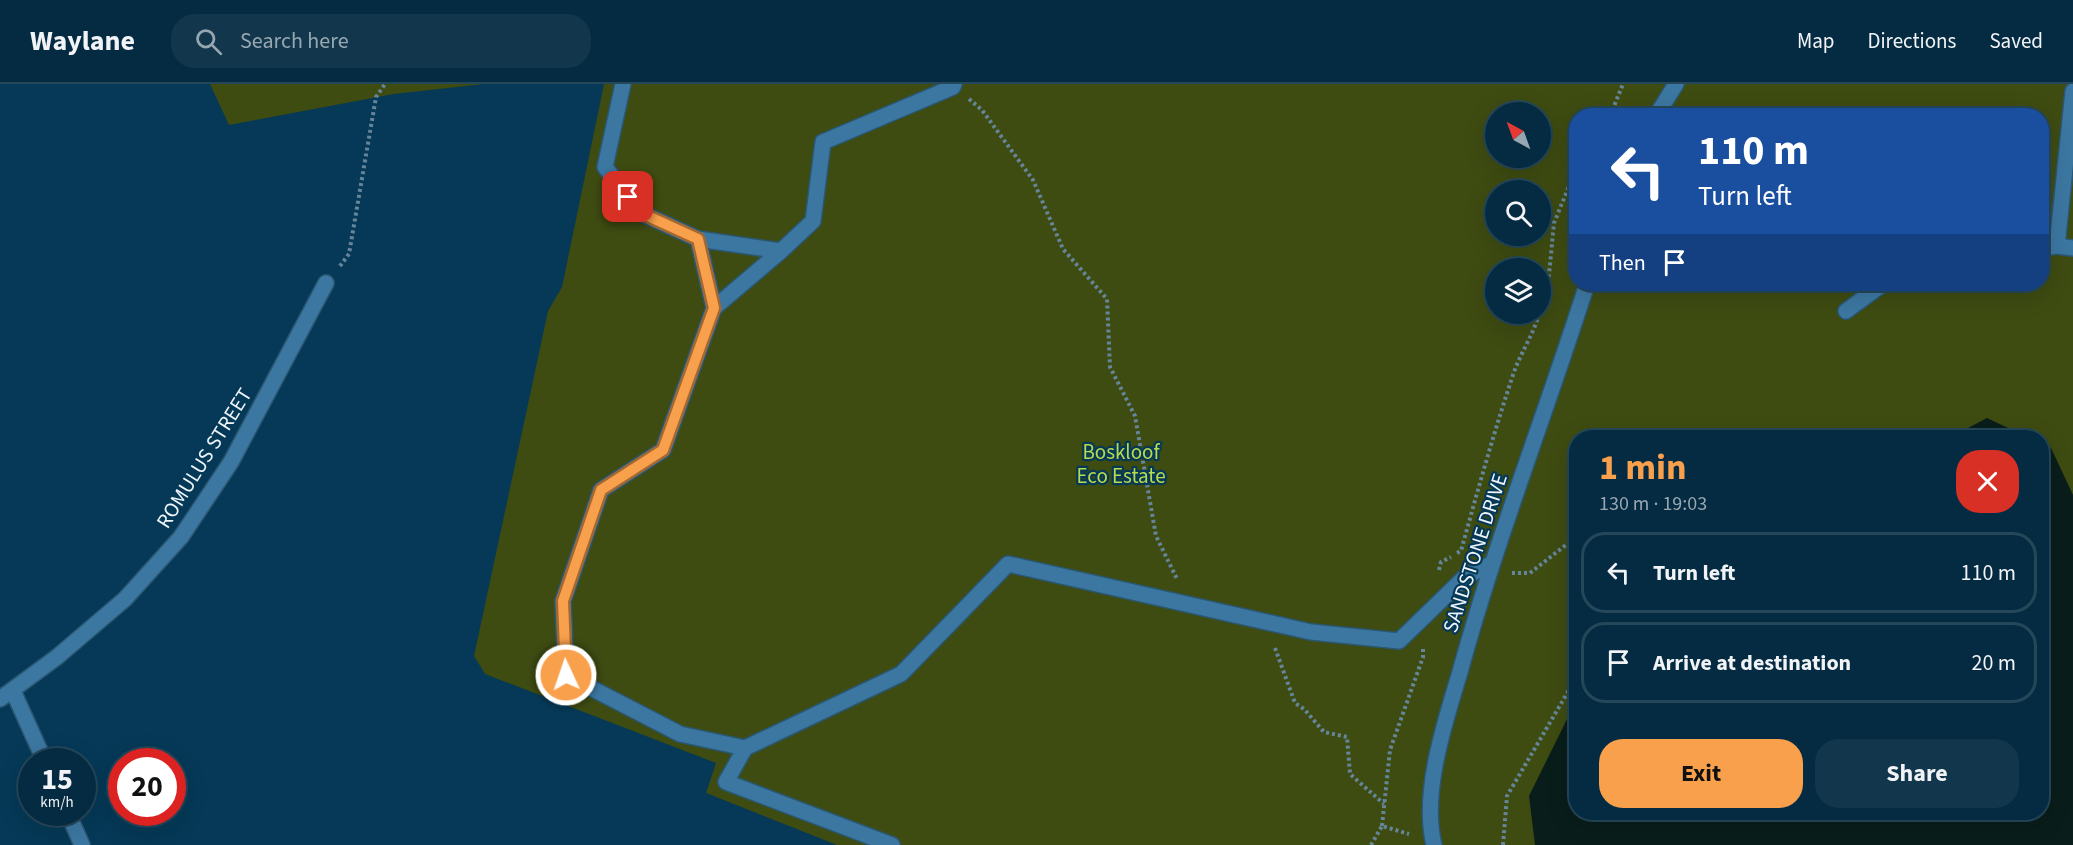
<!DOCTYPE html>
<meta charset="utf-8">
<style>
body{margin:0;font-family:"Source Sans 3",sans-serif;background:#12374c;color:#f1f3f6;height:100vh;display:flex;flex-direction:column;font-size:22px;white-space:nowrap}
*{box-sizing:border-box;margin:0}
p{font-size:20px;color:#97a7b1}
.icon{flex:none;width:33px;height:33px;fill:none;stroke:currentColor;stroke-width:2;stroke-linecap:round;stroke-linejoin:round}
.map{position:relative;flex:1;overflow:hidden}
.sheet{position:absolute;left:1569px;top:346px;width:480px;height:390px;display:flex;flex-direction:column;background:#042b41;border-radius:24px;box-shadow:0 6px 24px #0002,0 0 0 2px #25475a}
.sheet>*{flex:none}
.banner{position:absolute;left:1569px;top:24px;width:480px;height:183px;border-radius:24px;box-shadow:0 6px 24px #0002,0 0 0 2px #25475a;background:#1a4fa0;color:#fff;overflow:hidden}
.needle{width:39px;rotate:319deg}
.tools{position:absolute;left:1485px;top:18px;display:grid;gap:12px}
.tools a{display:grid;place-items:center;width:66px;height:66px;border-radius:50%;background:#042b41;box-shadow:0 6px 24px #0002,0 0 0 2px #25475a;font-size:30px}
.speed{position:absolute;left:18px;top:664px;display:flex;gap:12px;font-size:30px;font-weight:700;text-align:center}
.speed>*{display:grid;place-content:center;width:78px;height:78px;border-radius:50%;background:#042b41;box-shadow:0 6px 24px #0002,0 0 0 2px #25475a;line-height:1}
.speed small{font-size:15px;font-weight:400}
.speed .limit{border:9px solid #d22;background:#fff;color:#111}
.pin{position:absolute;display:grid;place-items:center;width:51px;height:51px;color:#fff;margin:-26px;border-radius:12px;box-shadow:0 3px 9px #0006}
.me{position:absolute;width:66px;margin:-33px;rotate:357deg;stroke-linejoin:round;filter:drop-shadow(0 0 4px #0008)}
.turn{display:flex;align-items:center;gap:21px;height:126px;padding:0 30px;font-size:27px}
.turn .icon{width:78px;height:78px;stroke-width:2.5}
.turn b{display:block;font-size:42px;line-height:51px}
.then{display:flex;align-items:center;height:57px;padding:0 30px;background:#0003;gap:12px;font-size:22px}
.round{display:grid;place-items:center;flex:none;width:63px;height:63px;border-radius:24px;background:#12374c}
.overview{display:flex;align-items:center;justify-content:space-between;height:102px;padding:0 30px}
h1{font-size:36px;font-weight:700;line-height:45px;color:#f9a04c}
.button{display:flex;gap:12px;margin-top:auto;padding:12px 30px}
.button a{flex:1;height:69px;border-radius:24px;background:#f9a04c;color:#111;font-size:24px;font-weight:700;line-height:69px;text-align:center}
.button a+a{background:#12374c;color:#f1f3f6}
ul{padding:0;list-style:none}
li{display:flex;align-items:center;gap:18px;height:81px;margin:0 12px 9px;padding:0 18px;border:3px solid #25475a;border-radius:24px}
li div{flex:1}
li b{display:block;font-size:22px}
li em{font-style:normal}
header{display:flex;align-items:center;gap:36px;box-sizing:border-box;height:84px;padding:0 30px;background:#042b41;border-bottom:2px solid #25475a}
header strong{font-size:28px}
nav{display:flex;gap:33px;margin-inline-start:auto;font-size:21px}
.search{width:420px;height:54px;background:#12374c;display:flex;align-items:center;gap:15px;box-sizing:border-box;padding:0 21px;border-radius:24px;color:#97a7b1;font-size:22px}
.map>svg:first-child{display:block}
</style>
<header>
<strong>Waylane</strong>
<div class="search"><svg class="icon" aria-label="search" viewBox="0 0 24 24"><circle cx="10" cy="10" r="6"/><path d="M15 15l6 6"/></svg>Search here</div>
<nav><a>Map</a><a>Directions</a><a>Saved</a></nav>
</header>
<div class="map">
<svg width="2073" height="761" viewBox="0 0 2073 761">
<rect width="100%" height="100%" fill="#053957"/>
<!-- green -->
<path fill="#3e4b11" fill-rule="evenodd" d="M210,0H484L394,10L229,41Z
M604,0H2073V761H837L706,709L716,679L485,590L474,572L548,227L562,203ZM1496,28H1540V74H1496ZM1576,32H2042V200H1576ZM1496,106H1540V152H1496ZM1496,184H1540V230H1496ZM1576,354H2042V729H1576Z"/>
<!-- water -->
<path fill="#091d1a" d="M1987,334L2029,354H1949Z
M2042,360L2051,364L2073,411V761H1535L1529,712L1576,617V729H2042Z"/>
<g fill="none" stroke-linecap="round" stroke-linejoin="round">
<!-- lane casing -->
<g stroke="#2a5771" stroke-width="18">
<path id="lane" d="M623,0L605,83L639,128L698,155L781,167L714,224L698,155
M781,167L813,137L823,58L953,3L954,0
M714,224L663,366L601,406L563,517L566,591L680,650L745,664L901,590L1008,480L1311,548L1399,557L1465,493L1491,480
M745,664L726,698L892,761"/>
</g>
<!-- street casing -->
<g stroke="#2a5771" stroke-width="18">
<path id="street" d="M1656,32L1676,0
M2057,162L2073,7
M2042,164L2057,162L2073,164
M1846,227L1883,200
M13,607L45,678
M0,615L57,573L125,515L181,453L231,378L326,199
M68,729L82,761
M1434,761C1421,709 1445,638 1460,588C1496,456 1546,329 1587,200"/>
</g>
<!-- path -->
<path stroke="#65869a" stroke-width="4" stroke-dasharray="3 3" stroke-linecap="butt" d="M969,15L982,26L1033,96L1063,165L1107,215L1110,283L1135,332L1156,452L1177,495
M1610,32L1623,0
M340,182L349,170L376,13L385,0
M1540,222L1549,191L1554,139L1576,85
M1457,469L1461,467C1477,409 1493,351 1512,294C1519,271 1533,252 1539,230
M1439,486L1441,478L1451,473
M1512,489H1530L1576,453
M1275,564L1295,619L1304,625L1324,648L1347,653L1350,690L1384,720
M1382,742L1390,666L1423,573V565
M1371,761L1382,742L1409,750
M1503,761L1507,712L1576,594"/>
<!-- lane -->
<use href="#lane" stroke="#3c77a1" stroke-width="15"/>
<!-- street -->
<use href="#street" stroke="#3c77a1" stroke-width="15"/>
</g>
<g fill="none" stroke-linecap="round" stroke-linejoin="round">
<!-- route casing -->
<g stroke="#a26831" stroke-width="15">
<path id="route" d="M566,591L563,517L601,406L663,366L714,224L698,155L639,128L628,113"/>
</g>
<!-- route -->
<use href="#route" stroke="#f9a04c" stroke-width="10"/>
</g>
<g text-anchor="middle" stroke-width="4.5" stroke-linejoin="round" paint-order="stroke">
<!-- park labels -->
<g font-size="21" fill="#b9da4d" stroke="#053957">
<text x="1121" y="375">Boskloof<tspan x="1121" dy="24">Eco Estate</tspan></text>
</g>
<!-- street labels -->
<g font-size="21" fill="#eff5fa" stroke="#053957">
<text transform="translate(204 374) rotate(-58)" y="7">ROMULUS STREET</text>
<text transform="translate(1475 469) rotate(-72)" y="7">SANDSTONE DRIVE</text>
</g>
</g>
</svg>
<div class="tools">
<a><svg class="needle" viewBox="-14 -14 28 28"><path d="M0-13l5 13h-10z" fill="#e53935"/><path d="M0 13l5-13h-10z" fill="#97a7b1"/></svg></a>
<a><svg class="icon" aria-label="search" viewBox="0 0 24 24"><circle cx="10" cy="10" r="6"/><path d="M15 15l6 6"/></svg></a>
<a><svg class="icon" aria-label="layers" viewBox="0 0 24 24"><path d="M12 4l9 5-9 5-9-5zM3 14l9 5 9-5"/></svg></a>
</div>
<div class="speed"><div>15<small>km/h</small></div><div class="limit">20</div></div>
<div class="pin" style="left:628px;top:113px;background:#d93025"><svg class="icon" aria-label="arrive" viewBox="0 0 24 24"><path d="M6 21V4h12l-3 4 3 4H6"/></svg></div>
<svg class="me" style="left:566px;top:591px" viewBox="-20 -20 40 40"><circle r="17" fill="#f9a04c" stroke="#fff" stroke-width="3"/><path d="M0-11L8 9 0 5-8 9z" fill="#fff"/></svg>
<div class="banner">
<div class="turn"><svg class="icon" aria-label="left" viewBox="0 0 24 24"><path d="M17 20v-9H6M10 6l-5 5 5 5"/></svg><div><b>110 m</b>Turn left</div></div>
<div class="then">Then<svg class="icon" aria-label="arrive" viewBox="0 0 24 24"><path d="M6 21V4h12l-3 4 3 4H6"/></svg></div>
</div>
<section class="sheet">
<div class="overview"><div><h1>1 min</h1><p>130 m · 19:03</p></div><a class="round" style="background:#d93025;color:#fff"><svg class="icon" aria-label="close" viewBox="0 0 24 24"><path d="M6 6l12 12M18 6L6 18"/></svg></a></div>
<ul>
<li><svg class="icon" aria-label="left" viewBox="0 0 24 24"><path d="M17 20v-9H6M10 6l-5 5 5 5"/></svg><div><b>Turn left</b></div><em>110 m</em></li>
<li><svg class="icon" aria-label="arrive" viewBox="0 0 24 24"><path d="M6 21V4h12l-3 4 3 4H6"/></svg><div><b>Arrive at destination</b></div><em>20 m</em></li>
</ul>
<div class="button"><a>Exit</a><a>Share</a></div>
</section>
</div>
